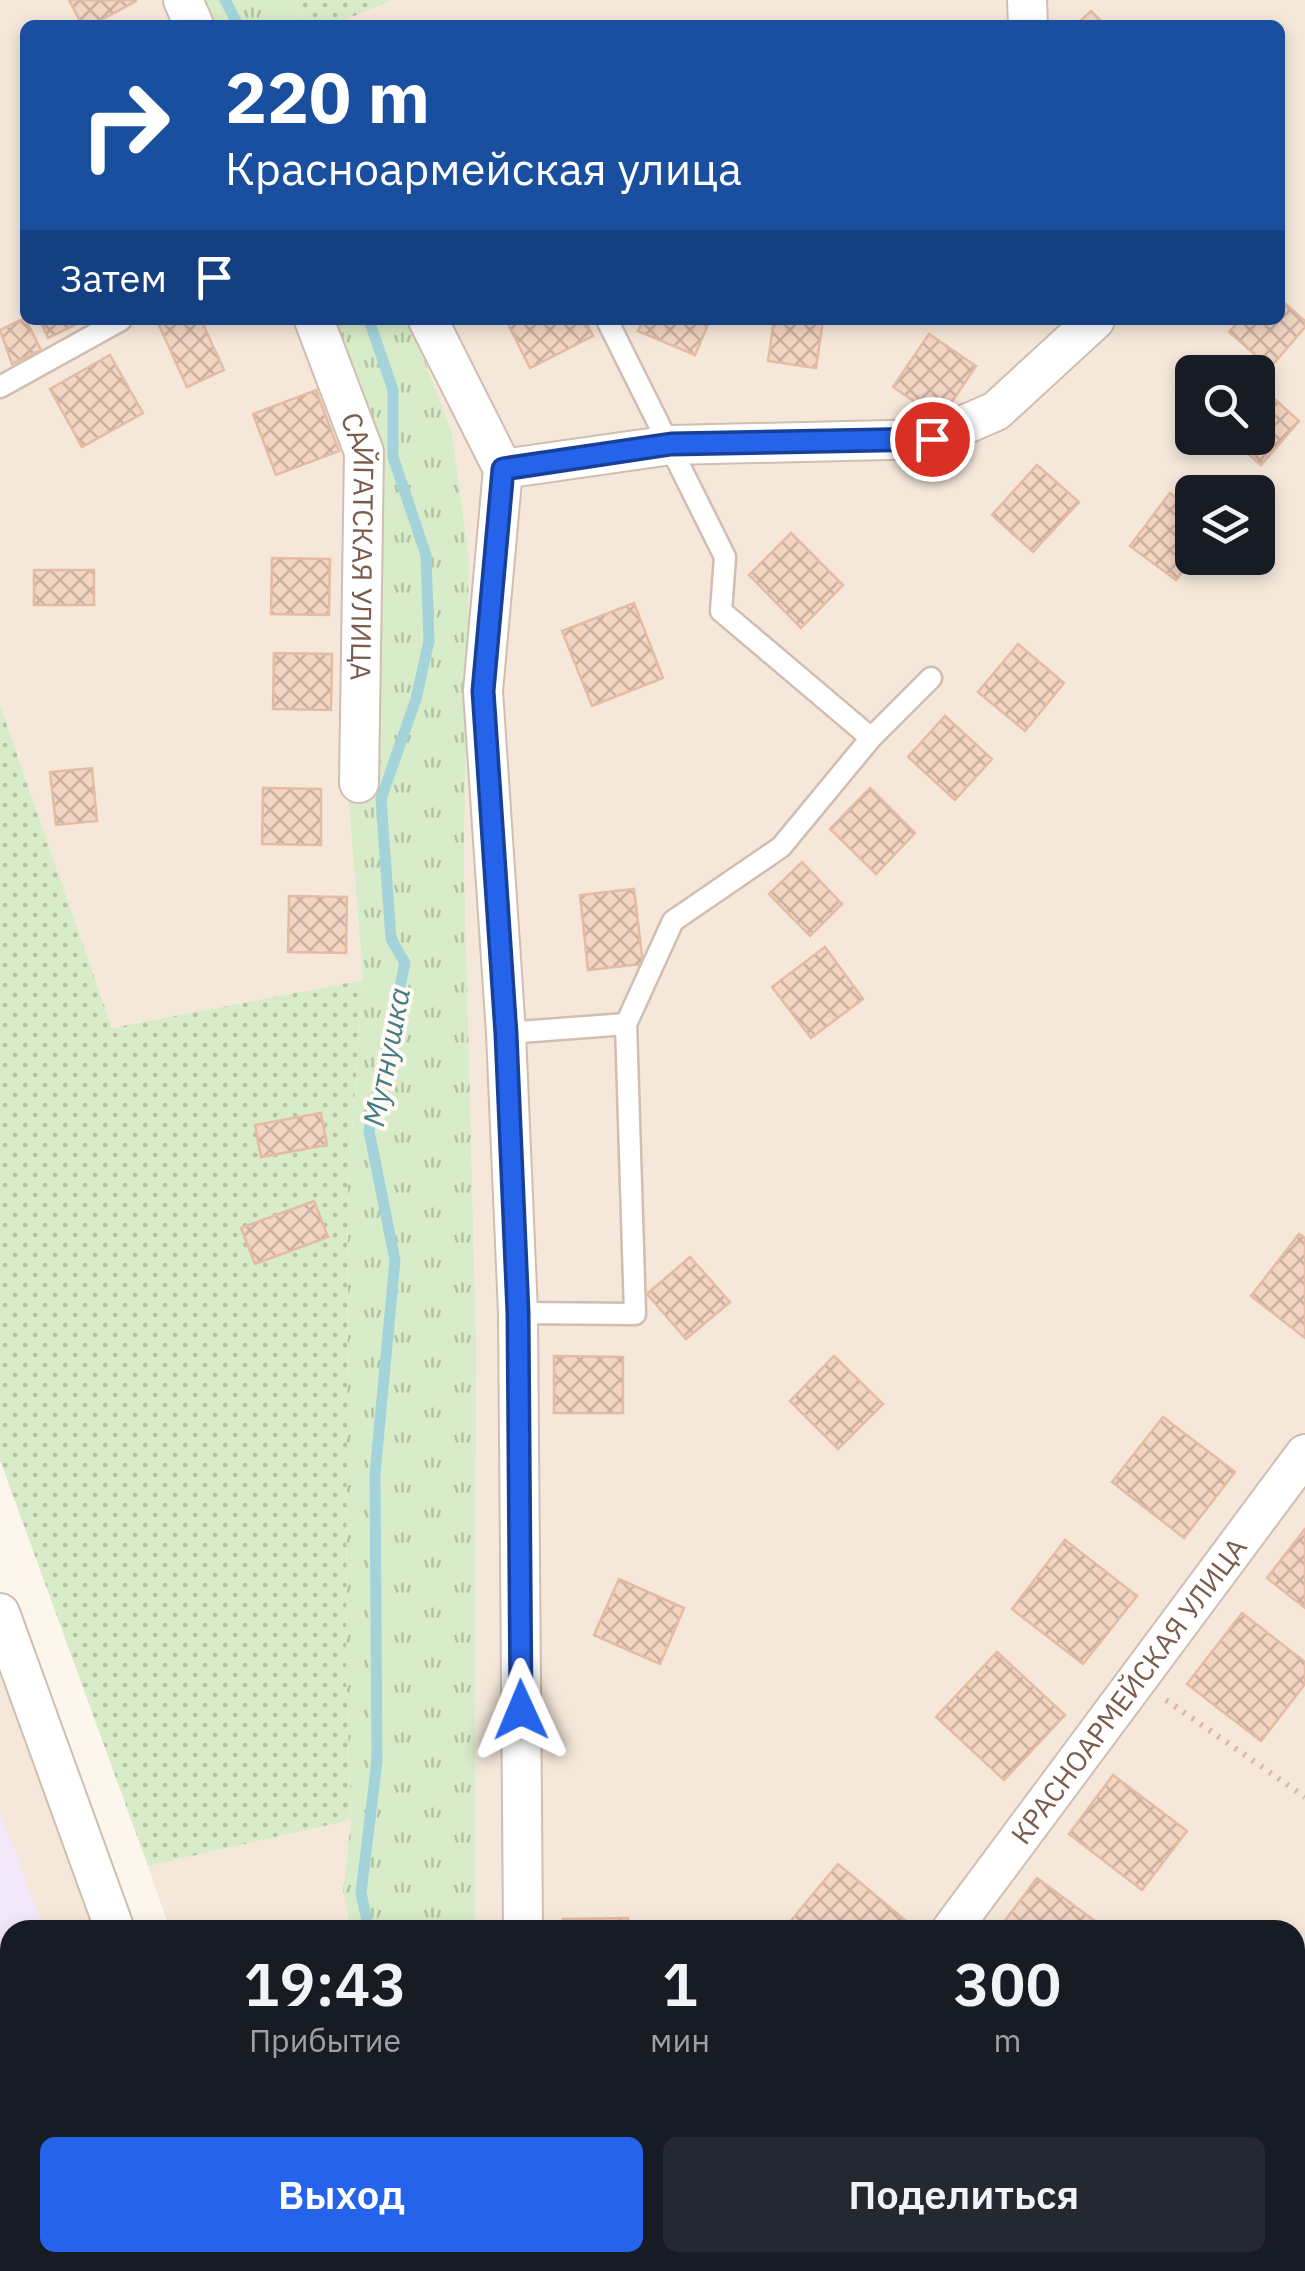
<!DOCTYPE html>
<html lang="ru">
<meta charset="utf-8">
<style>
body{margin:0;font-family:"IBM Plex Sans",sans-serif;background:#242831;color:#f1f3f6;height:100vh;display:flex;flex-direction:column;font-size:38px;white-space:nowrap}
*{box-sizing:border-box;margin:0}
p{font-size:32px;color:#9ea1a6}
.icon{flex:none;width:55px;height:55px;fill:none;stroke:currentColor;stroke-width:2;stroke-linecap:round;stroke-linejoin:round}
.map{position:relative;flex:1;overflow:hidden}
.side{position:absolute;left:0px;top:1920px;width:1305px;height:352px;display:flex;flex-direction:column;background:#171b24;border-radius:30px 30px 0 0;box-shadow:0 5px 15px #0003}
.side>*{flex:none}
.guide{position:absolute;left:20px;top:20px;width:1265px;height:305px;border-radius:15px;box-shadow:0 5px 15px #0003;background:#1a4fa0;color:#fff;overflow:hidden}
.tools{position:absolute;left:1175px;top:355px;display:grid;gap:20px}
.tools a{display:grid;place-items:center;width:100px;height:100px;border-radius:15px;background:#171b24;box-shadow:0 5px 15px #0003;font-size:50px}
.pin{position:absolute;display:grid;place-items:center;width:85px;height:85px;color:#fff;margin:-42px;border:5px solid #fff;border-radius:50%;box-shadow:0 2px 10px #0007}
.me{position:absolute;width:110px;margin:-55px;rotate:359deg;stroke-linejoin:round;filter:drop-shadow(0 0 8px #0008)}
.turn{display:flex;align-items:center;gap:35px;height:210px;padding:0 40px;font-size:45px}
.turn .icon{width:130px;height:130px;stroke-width:2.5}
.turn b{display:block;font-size:70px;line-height:85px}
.then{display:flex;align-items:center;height:95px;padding:0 40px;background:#0003;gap:20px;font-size:38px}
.eta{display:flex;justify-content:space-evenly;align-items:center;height:170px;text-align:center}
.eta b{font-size:60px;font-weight:600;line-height:70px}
.button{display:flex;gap:20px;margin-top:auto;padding:20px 40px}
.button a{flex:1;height:115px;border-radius:15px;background:#2563eb;color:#fff;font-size:40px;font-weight:600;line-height:115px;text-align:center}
.button a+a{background:#242831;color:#f1f3f6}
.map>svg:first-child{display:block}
</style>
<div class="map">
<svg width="1305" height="2271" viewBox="0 0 1305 2271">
<defs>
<pattern id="industrial-grid" width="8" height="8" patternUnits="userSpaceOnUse" patternTransform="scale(2.5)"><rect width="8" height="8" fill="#efe9e4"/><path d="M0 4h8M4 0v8" fill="none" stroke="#c7c0bb"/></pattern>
<pattern id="grass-tufts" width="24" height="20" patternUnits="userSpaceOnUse" patternTransform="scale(2.5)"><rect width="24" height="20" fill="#d8ecc9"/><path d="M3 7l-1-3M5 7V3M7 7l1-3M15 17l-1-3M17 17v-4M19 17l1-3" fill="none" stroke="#b4c2a5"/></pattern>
<pattern id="garden-dots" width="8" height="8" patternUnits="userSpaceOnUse" patternTransform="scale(2.5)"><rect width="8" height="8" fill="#d8ecc9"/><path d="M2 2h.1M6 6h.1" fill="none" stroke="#b4c2a5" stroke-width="1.8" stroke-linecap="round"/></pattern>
<pattern id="building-cross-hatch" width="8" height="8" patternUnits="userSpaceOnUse" patternTransform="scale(2.5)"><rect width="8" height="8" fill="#f3d5c3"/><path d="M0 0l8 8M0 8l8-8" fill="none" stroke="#cab0a1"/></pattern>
</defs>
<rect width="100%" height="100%" fill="#fdf6ec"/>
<!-- residential -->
<path fill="#f5e8da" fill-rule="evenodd" d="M0,0H172L182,25H25V320H303L353,462L348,793L363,980L112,1028L0,705Z
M392,0H1305V2061L1295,2070V1930H475L476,1336L464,861L469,557L452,432L409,320H1280V25H333ZM1192,372H1258V438H1192ZM1192,492H1258V558H1192Z
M0,1613L115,1930H10V2262H235L238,2271H0Z
M351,1820L343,1892L351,1930H170L148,1866Z
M1180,2262L1186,2271H524L521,2263Z
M283,2263H431L434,2271H286Z"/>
<!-- industrial -->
<path fill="url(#industrial-grid)" d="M1305,2061V2271H1186L1180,2263L1295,2262V2070Z"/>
<!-- education -->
<path fill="#f3e8fa" d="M0,1812L44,1930H10V2262L92,2263L74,2271H0Z"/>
<!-- grass -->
<path fill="url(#grass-tufts)" d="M195,0H296L308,25H206Z
M327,320H409L452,432L469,557L464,861L476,1336L475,1930H351L343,1892L351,1820L346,1676L348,1186L363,980L348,793L376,451Z
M431,2263H521L524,2271H434Z"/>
<!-- garden -->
<path fill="url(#garden-dots)" d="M296,0H392L333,25H308Z
M0,705L112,1028L363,980L348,1186L346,1676L351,1820L148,1866L0,1460Z"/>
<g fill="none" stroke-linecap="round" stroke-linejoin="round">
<!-- stream -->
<path stroke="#a5d3da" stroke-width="11" d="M225,0L238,25
M369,320L393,390V457L426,555L429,641L416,699L381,799L391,939L405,963L369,1131L395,1260L375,1474L377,1761L361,1893L369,1930
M463,2262L466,2271"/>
</g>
<!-- building -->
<path fill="url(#building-cross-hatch)" stroke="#e6bba3" stroke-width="2.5" d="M69,0H136V1L92,25H82Z
M1091,11L1105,25H1076Z
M1280,299L1305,321V327L1270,368L1229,332L1240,320H1280Z
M25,318L41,350L12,364L0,330Z
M40,320H85L48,338Z
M170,320H201L224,370L187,387L159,325Z
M506,320H585L593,336L530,368Z
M643,320H710L695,355L638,331Z
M774,320H823L816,368L768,361Z
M929,334L976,366L940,419L893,387Z
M110,355L143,413L82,447L50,389Z
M1259,385L1299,421L1261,465L1230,438H1258Z
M316,390L339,451L276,475L253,414Z
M1037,465L1079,502L1033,552L992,515Z
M1170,493L1192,510L1193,558L1176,580L1130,546Z
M791,533L843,585L801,628L749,575Z
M272,558L330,559L329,615L271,614Z
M34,570H94V605H34Z
M634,603L663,678L592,706L562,631Z
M1018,644L1064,683L1025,731L978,692Z
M274,653L332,654L331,710L273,709Z
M945,716L992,759L955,800L908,757Z
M92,768L97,821L56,825L50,772Z
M263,788L321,789V845L262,844Z
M870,788L915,833L876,874L830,829Z
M802,862L842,904L810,936L769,894Z
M634,889L643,964L588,970L580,895Z
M289,896L347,897L346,953L288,952Z
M825,947L863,999L811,1038L772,987Z
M321,1113L327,1145L261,1157L255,1125Z
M314,1201L328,1237L255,1264L241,1228Z
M1299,1234L1305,1238V1338L1251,1296Z
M690,1257L730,1302L686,1339L647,1294Z
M554,1356L623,1357V1413H554Z
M834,1356L883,1404L838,1449L790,1401Z
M1163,1417L1235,1472L1184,1538L1112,1482Z
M1305,1529V1608L1267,1578Z
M1065,1540L1137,1596L1083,1664L1012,1609Z
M619,1579L684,1608L660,1664L594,1635Z
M1242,1613L1305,1662V1684L1261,1741L1187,1684Z
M997,1652L1065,1715L1004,1780L936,1717Z
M1113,1775L1187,1831L1142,1890L1069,1834Z
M838,1864L906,1921L898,1930H797L789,1923Z
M1037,1878L1107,1930H998Z
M628,1918L629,1930H563V1919Z
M0,1966L10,1982V1997L0,2003Z
M1305,2061V2110L1295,2119V2070Z
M4,2086L10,2096V2178L0,2183V2089Z
M1305,2181V2258L1295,2242V2187Z
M802,2262H844L838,2271H813Z"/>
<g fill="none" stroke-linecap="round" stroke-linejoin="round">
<!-- lane casing -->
<g stroke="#d1beb0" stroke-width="25">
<path id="lane" d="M607,320L725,557L721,611L871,738
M0,387L121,320
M506,1033L626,1024
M518,1313L635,1314L626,1024L673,921L781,847L871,738L931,678
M143,2271L159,2262"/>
</g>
<!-- street casing -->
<g stroke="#d1beb0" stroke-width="42">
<g id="street">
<path d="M183,0L194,25"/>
<path d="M1027,0L1028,25"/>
<path id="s1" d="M314,320L364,452L359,783"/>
<path d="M428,320L503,469L483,691L506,1033L518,1313L523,1930"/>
<path d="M503,469L671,445L932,439L996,411L1095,320"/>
<path d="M0,1613L115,1930"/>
<path id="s2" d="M951,1930L1305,1454"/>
<path d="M235,2262L238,2271"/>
<path d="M601,2262L611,2271"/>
<path d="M701,2271L706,2262"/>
</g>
</g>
<!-- path -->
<path stroke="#d9b8a5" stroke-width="6" stroke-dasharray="2.5 8" stroke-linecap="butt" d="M1166,1700L1305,1797"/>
<!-- lane -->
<use href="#lane" stroke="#fff" stroke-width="20"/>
<!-- street -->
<use href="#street" stroke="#fff" stroke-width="38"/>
</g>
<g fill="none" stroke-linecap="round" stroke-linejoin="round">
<!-- route casing -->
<g stroke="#184099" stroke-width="25">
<path id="route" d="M521,1710L518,1313L506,1034L483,691L503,469L671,444L932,439"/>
</g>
<!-- route -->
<use href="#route" stroke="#2563eb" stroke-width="18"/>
</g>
<g text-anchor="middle" stroke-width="8" stroke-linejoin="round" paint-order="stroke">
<!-- street labels -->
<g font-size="28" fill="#7a5c4d" stroke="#fffaf3">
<text dy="10" stroke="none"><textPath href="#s1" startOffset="235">САЙГАТСКАЯ УЛИЦА</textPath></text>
<text dy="10" stroke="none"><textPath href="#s2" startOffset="298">КРАСНОАРМЕЙСКАЯ УЛИЦА</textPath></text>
</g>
<!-- water labels -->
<g font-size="30" font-style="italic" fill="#437c86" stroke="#fffaf3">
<text transform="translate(387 1057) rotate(-79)" y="10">Мутнушка</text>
</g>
</g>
</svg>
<div class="tools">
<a><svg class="icon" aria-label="search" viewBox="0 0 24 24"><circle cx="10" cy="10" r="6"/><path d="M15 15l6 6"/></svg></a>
<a><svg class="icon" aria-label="layers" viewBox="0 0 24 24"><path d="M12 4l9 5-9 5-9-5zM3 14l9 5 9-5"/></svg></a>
</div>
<div class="pin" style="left:932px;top:439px;background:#d93025"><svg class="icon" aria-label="arrive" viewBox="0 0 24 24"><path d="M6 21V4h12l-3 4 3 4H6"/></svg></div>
<svg class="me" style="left:521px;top:1710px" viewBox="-20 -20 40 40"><path d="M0-17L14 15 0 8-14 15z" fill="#2563eb" stroke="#fff" stroke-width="4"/></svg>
<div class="guide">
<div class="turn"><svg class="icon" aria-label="right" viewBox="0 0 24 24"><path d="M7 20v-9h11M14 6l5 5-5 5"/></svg><div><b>220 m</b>Красноармейская улица</div></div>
<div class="then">Затем<svg class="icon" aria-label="arrive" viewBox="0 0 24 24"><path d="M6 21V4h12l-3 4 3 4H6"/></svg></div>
</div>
<section class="side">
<div class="eta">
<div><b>19:43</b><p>Прибытие</p></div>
<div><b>1</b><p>мин</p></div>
<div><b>300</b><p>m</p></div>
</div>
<div class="button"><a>Выход</a><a>Поделиться</a></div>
</section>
</div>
